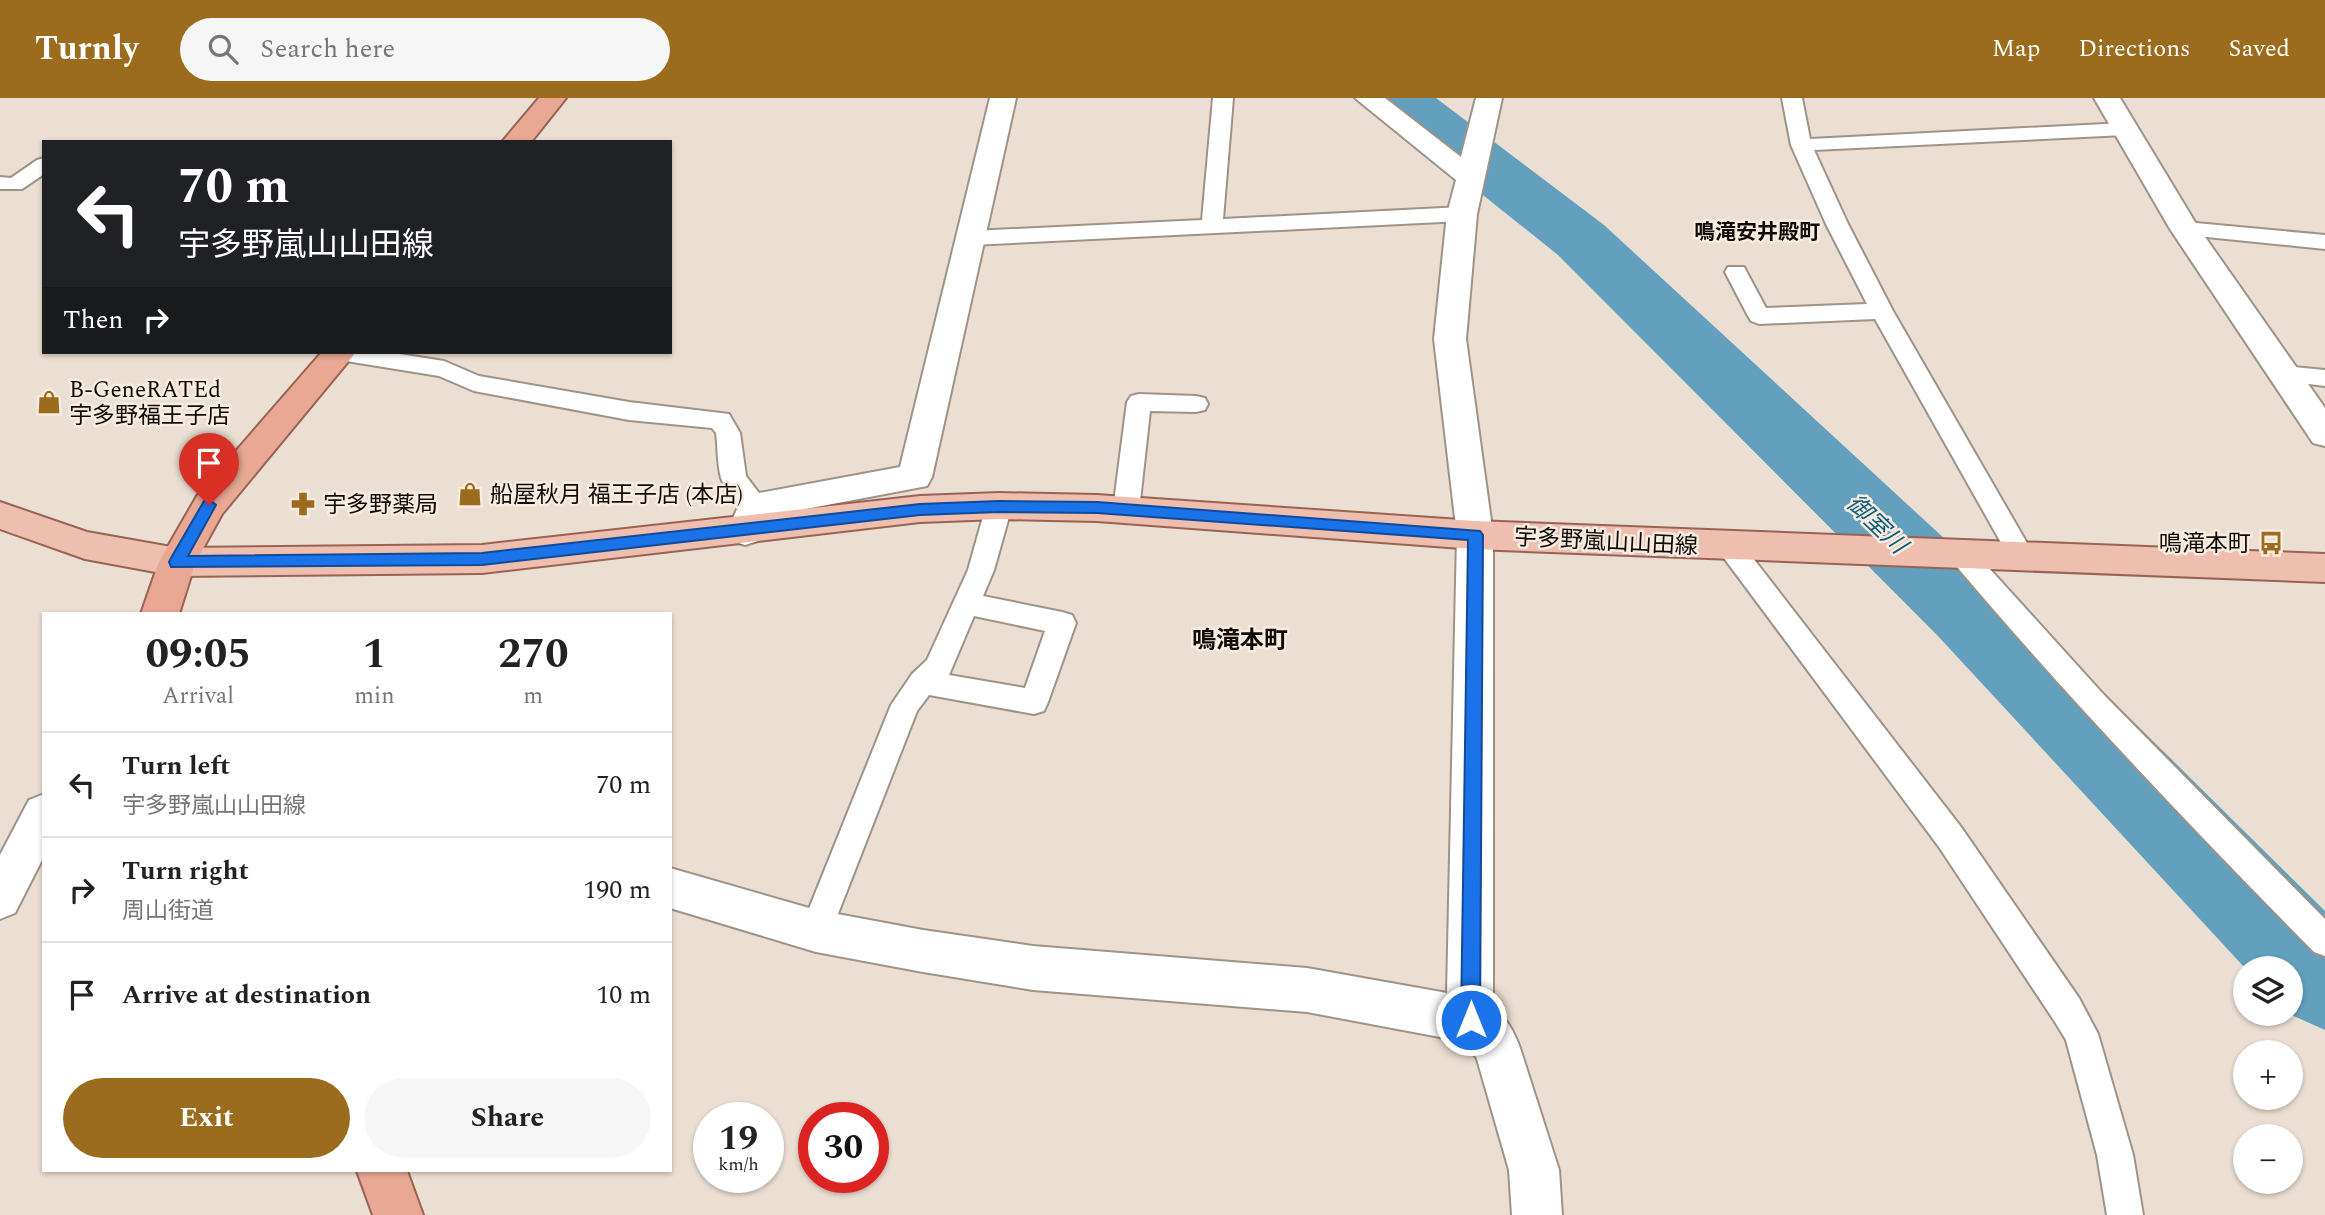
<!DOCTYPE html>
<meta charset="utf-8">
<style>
body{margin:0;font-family:Spectral,"Noto Sans JP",serif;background:#f6f6f6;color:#222;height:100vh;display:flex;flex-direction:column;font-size:26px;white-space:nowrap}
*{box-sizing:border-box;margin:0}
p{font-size:23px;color:#767676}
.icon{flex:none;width:38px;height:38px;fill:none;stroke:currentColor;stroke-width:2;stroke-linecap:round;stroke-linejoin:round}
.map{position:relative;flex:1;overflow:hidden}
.panel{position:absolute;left:42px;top:514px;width:630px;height:560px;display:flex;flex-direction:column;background:#fff;border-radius:0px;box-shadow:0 2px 5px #0004}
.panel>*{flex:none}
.guide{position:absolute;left:42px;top:42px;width:630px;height:214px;border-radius:0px;box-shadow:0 2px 5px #0004;background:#202124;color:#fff;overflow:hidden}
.buttons{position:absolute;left:2233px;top:858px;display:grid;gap:14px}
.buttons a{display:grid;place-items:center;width:70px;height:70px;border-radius:50%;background:#fff;box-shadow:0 2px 5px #0004;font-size:35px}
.speed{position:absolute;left:693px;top:1004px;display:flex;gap:14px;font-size:35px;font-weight:700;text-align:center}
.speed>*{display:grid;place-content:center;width:91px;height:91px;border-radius:50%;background:#fff;box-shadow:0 2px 5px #0004;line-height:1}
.speed small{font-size:18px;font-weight:400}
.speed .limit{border:10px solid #d22;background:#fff;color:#111}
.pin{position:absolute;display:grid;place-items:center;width:60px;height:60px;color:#fff;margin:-72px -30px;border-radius:50% 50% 50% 0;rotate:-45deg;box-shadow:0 0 7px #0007}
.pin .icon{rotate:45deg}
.me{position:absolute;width:77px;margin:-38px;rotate:0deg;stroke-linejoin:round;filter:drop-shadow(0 0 5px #0008)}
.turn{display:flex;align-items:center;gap:24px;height:147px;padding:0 21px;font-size:32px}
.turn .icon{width:91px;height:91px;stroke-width:2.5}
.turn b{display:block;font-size:49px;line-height:60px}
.then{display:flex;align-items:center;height:66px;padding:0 21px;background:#0003;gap:14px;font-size:26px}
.eta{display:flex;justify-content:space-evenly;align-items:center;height:119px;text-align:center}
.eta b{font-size:42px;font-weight:700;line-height:49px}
.button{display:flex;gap:14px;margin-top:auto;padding:14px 21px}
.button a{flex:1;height:80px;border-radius:42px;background:#9c6c1e;color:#fff;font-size:28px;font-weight:700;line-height:80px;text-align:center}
.button a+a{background:#f6f6f6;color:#222}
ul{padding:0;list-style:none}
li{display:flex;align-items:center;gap:21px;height:105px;padding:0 21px;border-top:2px solid #e0e0e0}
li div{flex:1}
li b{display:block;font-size:26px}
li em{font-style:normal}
header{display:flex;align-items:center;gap:42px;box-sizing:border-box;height:98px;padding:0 35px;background:#9c6c1e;color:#fff}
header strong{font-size:33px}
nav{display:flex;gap:38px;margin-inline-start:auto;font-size:24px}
.search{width:490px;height:63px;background:#f6f6f6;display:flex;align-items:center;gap:18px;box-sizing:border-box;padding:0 24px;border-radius:38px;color:#767676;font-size:26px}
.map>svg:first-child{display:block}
</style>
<header>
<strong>Turnly</strong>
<div class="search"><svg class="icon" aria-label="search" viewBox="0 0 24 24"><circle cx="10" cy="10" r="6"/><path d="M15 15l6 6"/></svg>Search here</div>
<nav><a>Map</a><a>Directions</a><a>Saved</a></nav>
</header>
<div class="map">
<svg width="2325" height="1117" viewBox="0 0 2325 1117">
<rect width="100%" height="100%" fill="#ebdfd3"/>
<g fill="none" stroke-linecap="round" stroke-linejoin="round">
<!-- river -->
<path fill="#62a0bd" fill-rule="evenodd" d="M1369,0H1436L1604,127L1997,489L2325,813V932L2287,915H2291V870H2245L1937,537L1558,157L1378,13Z"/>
<!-- service casing -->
<g stroke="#9e9388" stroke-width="4">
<path id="service" d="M1213,0H1233L1223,121L1462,109L1469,111L1473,116L1469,121L1462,123L972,147L964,145L961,140L964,135L972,133L1202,122Z
M1782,0H1802L1810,41L2125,25L2132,27L2135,31L2132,35L2125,37L1814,52L1848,126L1893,213L2035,459L2031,466L2022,469L2013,466L1875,221L1759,226L1751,223L1748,218L1725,174L1728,169H1744L1766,210L1867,206L1826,126L1791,47Z
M44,60V76L22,91H0V79L11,80L37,62Z
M2185,124L2325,137V151L2177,136L2174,131L2177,126Z
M328,254H387L444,263L479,278L629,304L729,316L740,335L746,378L768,407L764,414C746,419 727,397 721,380C717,366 718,349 716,335L712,330L629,322L474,293L439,278L340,262L332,260Z
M2284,268L2325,272V288L2276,282L2272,276L2276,270Z
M1139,296L1196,298L1205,300L1208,306L1205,312L1196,314L1150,313L1139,412L1135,419L1126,422L1117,419L1113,412L1127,304L1131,298Z
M999,398L1008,401L1012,408L994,472L983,498L1062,514L1072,517L1076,525L1048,604L1044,613L1034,616L929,597L917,613L827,844L816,848L805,844L800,833L891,607L912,576L927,562L968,472L986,408L990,401ZM974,518L1045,533L1025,590L949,577Z
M1730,439L1739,442L1961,729L2079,900L2098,936L2133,1057L2143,1117H2107L2097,1057L2066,942L2055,924L1939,749L1721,456L1717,449L1721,442Z
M1961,446L1970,449L2104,597L2325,821V858L2314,854C2189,727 2067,599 1952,463L1948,456L1952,449Z"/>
</g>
<!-- minor casing -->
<g stroke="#9e9388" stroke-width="4">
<path id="minor" d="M990,0H1016L932,379L927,388L769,418L758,443L745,447L732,443L727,433L743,398L900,369Z
M1355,0H1385L1461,59L1476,0H1502L1477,116L1466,241L1493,437V910C1507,920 1514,934 1520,950L1559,1072L1562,1117H1512L1509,1072L1477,961L1470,949L1461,943L1307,914L1033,892L923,874L816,854L670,810V770L816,812L923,832L1033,848L1307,870L1447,895L1457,437L1434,241L1447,116L1456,82Z
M2094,0H2120L2198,129L2325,310V348L2313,345L2170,131Z
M44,696V758L15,815L0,821V757L29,702Z"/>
</g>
<!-- primary casing -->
<g stroke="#986352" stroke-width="4">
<path id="primary" d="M999,395L1097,397L1475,423L2325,456V484L1475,451L1097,423L999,421L920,424L482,475L177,478L85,461L0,431V404L87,434L177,450L482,447L920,398Z"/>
</g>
<!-- trunk casing -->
<g stroke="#986352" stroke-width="4">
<path id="trunk" d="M539,0H566L531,44H502Z
M322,254H356L222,416L195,465L179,516H141L159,464L197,398Z
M357,1073H407L423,1117H373Z"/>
</g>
<!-- service -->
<use href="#service" fill="#fff" fill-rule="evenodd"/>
<!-- minor -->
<use href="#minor" fill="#fff" fill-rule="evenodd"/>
<!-- primary -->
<use href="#primary" fill="#eebeaf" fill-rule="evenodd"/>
<!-- trunk -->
<use href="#trunk" fill="#e8a894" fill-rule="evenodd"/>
</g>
<!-- route -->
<path fill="#1a73e8" stroke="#114b97" stroke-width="2" d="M209,401L216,407L188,458L482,455L920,406L999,403L1097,404L1480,433L1483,437L1480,922L1477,929L1471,932L1464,929L1461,922L1468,442L1097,415L999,414L920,417L482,467L171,469L169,464L171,460L204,403Z"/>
<!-- icons -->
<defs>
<g id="shop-bare" transform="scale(1.89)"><path d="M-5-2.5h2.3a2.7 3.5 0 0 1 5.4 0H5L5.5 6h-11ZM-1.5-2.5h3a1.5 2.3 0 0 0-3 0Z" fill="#9c6c1e" stroke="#f8ece0" stroke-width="2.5" paint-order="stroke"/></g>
<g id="pharmacy-bare" transform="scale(1.89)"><path d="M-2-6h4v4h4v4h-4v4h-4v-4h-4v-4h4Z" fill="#9c6c1e" stroke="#f8ece0" stroke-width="2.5" paint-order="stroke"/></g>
<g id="bus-bare" transform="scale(1.89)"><path d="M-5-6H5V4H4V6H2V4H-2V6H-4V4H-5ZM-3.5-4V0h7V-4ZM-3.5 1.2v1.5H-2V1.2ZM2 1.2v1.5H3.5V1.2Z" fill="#9c6c1e" stroke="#f8ece0" stroke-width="2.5" paint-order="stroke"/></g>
</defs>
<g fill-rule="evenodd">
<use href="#shop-bare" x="49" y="304"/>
<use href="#shop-bare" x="470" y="396"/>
<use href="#pharmacy-bare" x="303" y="406"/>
<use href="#bus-bare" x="2271" y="445"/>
</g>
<g text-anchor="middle" stroke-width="5" stroke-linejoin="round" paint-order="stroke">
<!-- far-neighbourhood labels -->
<g font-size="21" font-weight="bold" fill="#0e0b07" stroke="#f8ece0">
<text x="1757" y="141">鳴滝安井殿町</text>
</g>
<!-- poi labels -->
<g font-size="23" fill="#0e0b07" stroke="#f8ece0" text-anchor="start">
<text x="69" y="299">B-GeneRATEd<tspan x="69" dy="26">宇多野福王子店</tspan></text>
<text x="490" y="404">船屋秋月 福王子店 (本店)</text>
<text x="323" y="414">宇多野薬局</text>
<text x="2251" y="453" text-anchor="end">鳴滝本町</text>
</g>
<!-- street labels -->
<g font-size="23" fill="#0e0b07" stroke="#f8ece0">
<text transform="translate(1606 443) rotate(3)" y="8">宇多野嵐山山田線</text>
</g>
<!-- water labels -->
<g font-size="24" font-style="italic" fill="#0d5f7c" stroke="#f8ece0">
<text transform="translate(1877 426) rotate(44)" y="8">御室川</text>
</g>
<!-- neighbourhood labels -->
<g font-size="24" font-weight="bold" fill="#0e0b07" stroke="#f8ece0">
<text x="1240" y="550">鳴滝本町</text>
</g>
</g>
</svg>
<div class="buttons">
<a><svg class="icon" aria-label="layers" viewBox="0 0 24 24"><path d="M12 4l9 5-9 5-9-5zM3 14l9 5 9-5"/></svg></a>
<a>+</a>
<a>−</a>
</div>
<div class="speed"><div>19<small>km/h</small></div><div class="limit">30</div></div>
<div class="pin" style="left:209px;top:407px;background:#d93025"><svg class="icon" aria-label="arrive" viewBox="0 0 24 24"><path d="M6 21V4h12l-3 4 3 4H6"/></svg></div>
<svg class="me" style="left:1471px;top:922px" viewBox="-20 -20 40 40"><circle r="17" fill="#1a73e8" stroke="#fff" stroke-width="3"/><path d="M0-11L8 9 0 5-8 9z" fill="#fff"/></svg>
<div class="guide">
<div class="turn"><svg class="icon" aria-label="left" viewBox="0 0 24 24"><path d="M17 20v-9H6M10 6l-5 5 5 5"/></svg><div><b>70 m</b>宇多野嵐山山田線</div></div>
<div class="then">Then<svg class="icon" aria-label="right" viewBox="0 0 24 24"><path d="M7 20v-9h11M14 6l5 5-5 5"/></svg></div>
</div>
<section class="panel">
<div class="eta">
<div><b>09:05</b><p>Arrival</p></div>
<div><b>1</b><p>min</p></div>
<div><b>270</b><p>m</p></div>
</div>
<ul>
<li><svg class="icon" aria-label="left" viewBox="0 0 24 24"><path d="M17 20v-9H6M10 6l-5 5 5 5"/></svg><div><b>Turn left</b><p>宇多野嵐山山田線</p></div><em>70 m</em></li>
<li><svg class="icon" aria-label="right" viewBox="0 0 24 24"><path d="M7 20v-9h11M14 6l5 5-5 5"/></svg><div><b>Turn right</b><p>周山街道</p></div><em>190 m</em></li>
<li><svg class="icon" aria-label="arrive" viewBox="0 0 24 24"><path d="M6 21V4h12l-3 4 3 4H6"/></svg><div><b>Arrive at destination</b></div><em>10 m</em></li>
</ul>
<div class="button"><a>Exit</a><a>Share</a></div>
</section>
</div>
